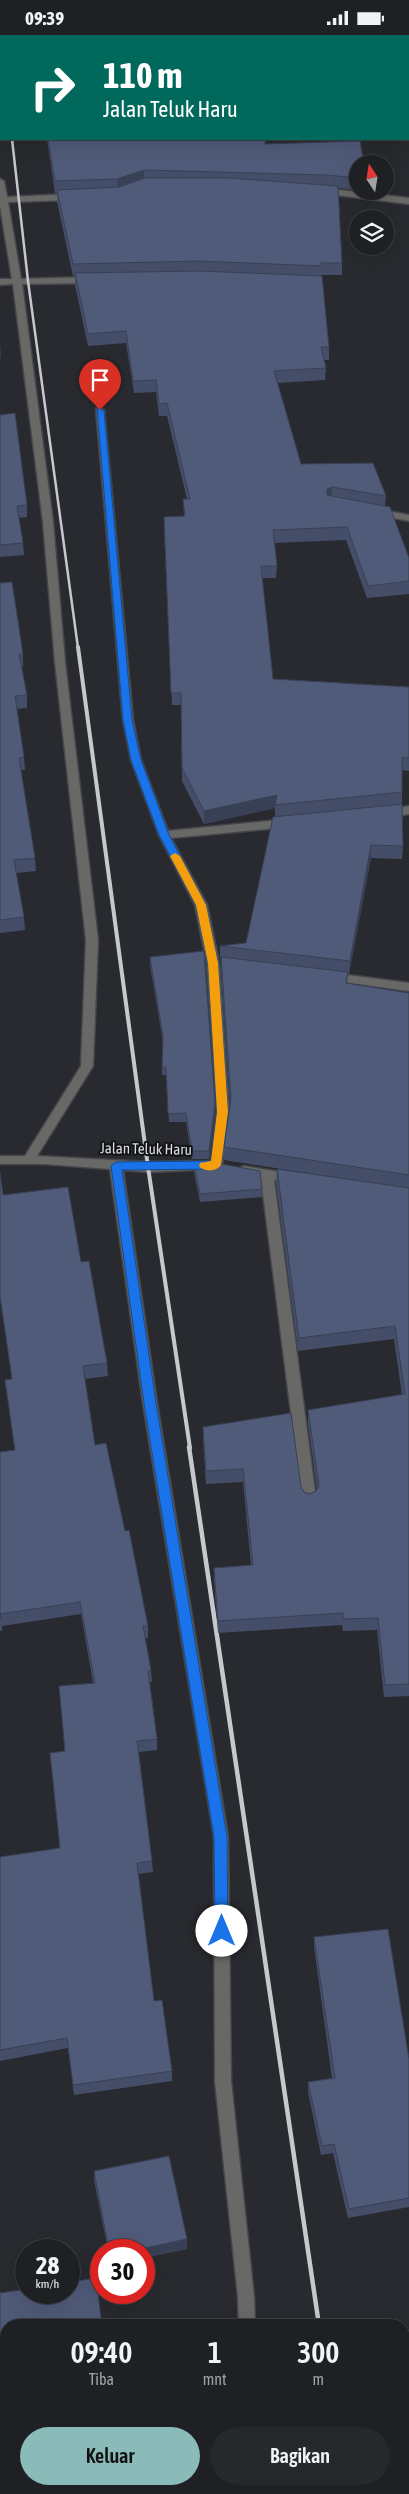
<!DOCTYPE html>
<html lang="id">
<style>
body{margin:0;font-family:"Asap Condensed",sans-serif;background:#26282b;color:#f1f3f6;height:100vh;display:flex;flex-direction:column;font-size:19px;white-space:nowrap}
*{box-sizing:border-box;margin:0}
p{font-size:16px;color:#a1a3a6}
.icon{flex:none;width:28px;height:28px;fill:none;stroke:currentColor;stroke-width:2;stroke-linecap:round;stroke-linejoin:round}
.map{position:relative;flex:1;overflow:hidden}
.sheet{position:absolute;left:0px;top:2284px;width:410px;height:176px;display:flex;flex-direction:column;background:#1e2023;border-radius:20px 20px 0 0;box-shadow:0 5px 20px #0002,0 0 0 1px #3c3e41}
.sheet>*{flex:none}
.guide{position:absolute;left:0px;top:0px;width:410px;height:105px;box-shadow:0 5px 20px #0002,0 0 0 1px #3c3e41;background:#00695c;color:#fff;overflow:hidden}
.needle{width:32px;rotate:348deg}
.tools{position:absolute;left:349px;top:120px;display:grid;gap:10px}
.tools a{display:grid;place-items:center;width:45px;height:45px;border-radius:50%;background:#1e2023;box-shadow:0 5px 20px #0002,0 0 0 1px #3c3e41;font-size:25px}
.speed{position:absolute;left:15px;top:2204px;display:flex;gap:10px;font-size:25px;font-weight:700;text-align:center}
.speed>*{display:grid;place-content:center;width:65px;height:65px;border-radius:50%;background:#1e2023;box-shadow:0 5px 20px #0002,0 0 0 1px #3c3e41;line-height:1}
.speed small{font-size:12px;font-weight:400}
.speed .limit{border:8px solid #d22;background:#fff;color:#111}
.pin{position:absolute;display:grid;place-items:center;width:42px;height:42px;color:#fff;margin:-51px -21px;border-radius:50% 50% 50% 0;rotate:-45deg;box-shadow:0 0 5px #0007}
.pin .icon{rotate:45deg}
.me{position:absolute;width:55px;margin:-28px;rotate:0deg;stroke-linejoin:round;filter:drop-shadow(0 0 4px #0008)}
.turn{display:flex;align-items:center;gap:18px;height:105px;padding:0 20px;font-size:22px}
.turn .icon{width:65px;height:65px;stroke-width:2.5}
.turn b{display:block;font-size:35px;line-height:42px}
.eta{display:flex;justify-content:space-evenly;align-items:center;height:85px;text-align:center}
.eta b{font-size:30px;font-weight:600;line-height:35px}
.action{display:flex;gap:10px;margin-top:auto;padding:10px 20px}
.action a{flex:1;height:58px;border-radius:30px;background:#8bbbb9;color:#111;font-size:20px;font-weight:600;line-height:58px;text-align:center}
.action a+a{background:#26282b;color:#f1f3f6}
.status{display:flex;justify-content:space-between;align-items:center;height:35px;padding:0 25px;background:#1e2023;direction:ltr}
.status svg{height:14px;fill:currentColor}
.map>svg:first-child{display:block}
</style>
<div class="status"><b>09:39</b><svg viewBox="0 0 49 12"><path d="M0 12V9h3v3zM5 12V6h3v6zM10 12V3h3v9zM15 12V0h3v12zM26 1h20v11H26zM47 4h2v5h-2z"/></svg></div>
<div class="map">
<svg width="409" height="2459" viewBox="0 0 409 2459">
<rect width="100%" height="100%" fill="#282a2f"/>
<g fill="none" stroke-linecap="round" stroke-linejoin="round">
<!-- minor casing -->
<g stroke="#44464b" stroke-width="3">
<path id="minor" d="M0,144L4,146L7,162L72,159L76,162L72,165L8,167L21,244L92,242L96,245L92,248L22,249L53,487L65,627L98,905L93,1031L37,1121L148,1127L211,1126L217,1077L207,928L195,870L159,800L131,725L123,685L96,373L99,372L104,375L133,685L141,725L168,796L288,784L293,788L288,792L171,803L207,870L219,928L229,1077L222,1130L216,1134L148,1137L123,1135L157,1368L228,1802L231,2046L254,2262L255,2290H239L238,2262L215,2046L214,1802L143,1368L110,1134L45,1129H0V1121H25L81,1031L86,905L55,627L43,487L13,249L0,250V244H12L0,171Z
M322,153L409,163V169L319,158L318,156Z
M377,474L409,480V486L374,479L372,477Z
M409,771V779L388,783L383,779L384,776Z
M332,938L409,948V956L328,945L326,942L328,939Z
M243,1131L293,1139L299,1144L293,1149L274,1145L316,1464L314,1468L309,1470L304,1468L302,1464L261,1143L239,1139L237,1136Z
M242,2454H260V2459H242Z"/>
</g>
<!-- minor -->
<use href="#minor" fill="#686966" fill-rule="evenodd"/>
<!-- rail-far2 -->
<path stroke="#c6c8cb" stroke-width="2.5" d="M12,104L28,246L78,613"/>
<!-- rail-far1 -->
<path stroke="#c6c8cb" stroke-width="4" d="M78,612L148,1132L190,1413"/>
<!-- rail -->
<path stroke="#c6c8cb" stroke-width="4.5" d="M189,1412L319,2290
M343,2454L344,2459"/>
</g>
<!-- wall -->
<path fill="#454e68" d="M0,0L1,1V59L0,60Z
M124,0H409V20V1H124Z
M47,104H265V109L358,129V155L338,153L342,228V240H321L329,312V325H324L326,333L325,345L278,348L301,429L386,461L385,471L409,523V559L367,563L346,505L274,508L277,531L276,543H262L273,644L409,652V736L402,735V769L403,811L402,824L371,823L349,939H348L347,949L409,958V1661L384,1662L377,1595L343,1596L342,1590L218,1598L214,1545V1533L251,1530L243,1447L206,1449L203,1405V1392L301,1452L304,1457L310,1459L317,1455L308,1388V1375L402,1360L394,1304L298,1316L276,1147L277,1134L327,1141L224,1125V1112L230,1069L221,935V923H220V911L246,908L275,782V773L204,789L182,746L181,670H172L164,494L184,481L183,464H187L167,381H159L156,357L134,358L126,308L88,311L75,250V241H73L57,167V158H55Z
M0,380L27,470V482L19,483L23,508L24,520L0,522Z
M0,548L23,619V632H22L27,660V673L17,674L24,722L25,735H21L35,823L36,836L16,838L24,882L25,895L0,898Z
M150,922L215,1077L209,1124H192L186,1087H169L166,1040H162L163,1007L150,930Z
M194,1128L262,1154V1162L200,1167L194,1137Z
M0,1138L3,1160L81,1227L107,1328L108,1341L85,1344L95,1410L125,1496L148,1591V1603H145L151,1635L152,1647H150L157,1704V1715L139,1717L152,1826L153,1837L138,1839L154,1966L172,2036V2046L74,2060L68,2013L0,2026V1822L59,1813L65,1716L93,1648L81,1579L2,1591V1596H0V1417L15,1415L5,1345L12,1344L0,1265Z
M314,1902L409,2024V2172L348,2183L333,2118L321,2120L308,2057V2047L332,2043L314,1912Z
M94,2136L187,2214L144,2223V2215H108L94,2145Z
M0,2258L6,2290V2393H0Z
M383,2454H404L409,2459H384Z"/>
<!-- shaded-wall -->
<path fill="#384055" d="M144,135V146L118,155L117,144Z
M0,308L1,320L0,326Z
M332,452L331,464L326,466L327,454Z
M277,760L275,773L204,789V776Z
M371,810V823L349,939L350,926Z
M215,1069V1077L209,1124V1116Z
M187,2204V2214L144,2223V2215H136Z"/>
<!-- building -->
<path fill="#505b79" stroke="#384055" d="M0,0H118V1H1V48H0Z
M314,0H409V9V1H331Z
M48,104H265V109L360,106L364,129H358V143L326,140L144,135L117,144L55,146Z
M145,143H229L338,151L342,228H321L322,231L199,226L73,229L57,155L119,152Z
M199,236L322,241L329,312H321L326,333L274,336L301,429L373,428L386,461L332,452L327,454V460L390,472L409,523V546L368,551L347,492L273,495L277,531H261L273,644L409,652V723L402,722V757L275,770L277,760L204,776L182,733L181,658H171L164,482L185,481L183,464H190L167,368L159,369L156,345L133,346L126,296L88,299L75,238Z
M15,378L27,470L17,471L23,508L0,510V380Z
M12,547L23,619H19L27,660L15,661L24,722L19,723L35,823L14,825L24,882L0,885V548Z
M402,769L403,811L371,810L350,926L220,911L246,908L273,782Z
M204,916L215,1069L209,1116H192L186,1078L168,1079L166,1032H162L163,1001L150,922Z
M221,922L348,937L346,948L409,958V1140L224,1112L231,1064Z
M194,1128H216L260,1136L262,1154L200,1159Z
M277,1134L409,1153V1649L385,1650L378,1583L344,1584L343,1578L218,1586L214,1533L253,1530L243,1434L206,1436L203,1392L291,1378L301,1452L304,1457L310,1459L316,1456L319,1451L308,1375L405,1359L395,1291L299,1303Z
M0,1138L3,1160L68,1152L81,1227L89,1226L107,1328L83,1331L95,1410L106,1408L125,1496L129,1495L148,1591H143L151,1635L148,1636L157,1704L137,1706L152,1826L137,1828L154,1966L162,1965L172,2036L73,2050L67,2003L0,2015V1822L60,1813L50,1718L65,1716L59,1651L95,1648L80,1567L0,1579L1,1584H0V1417L15,1415L5,1345L12,1344L0,1260Z
M388,1894L409,2024V2163L349,2174L334,2109L322,2111L308,2047L335,2043L314,1902Z
M169,2121L187,2204L136,2215H109L94,2136Z
M96,2243L102,2290H6V2384L0,2385V2258L26,2254V2258H69V2247Z
M409,2337V2459H386L385,2454H404V2338Z
M103,2454H178L179,2459H104Z"/>
<!-- route -->
<path fill="#1a73e8" stroke="#114b97" d="M97,373L104,375L132,685L141,725L169,800L206,870L218,928L228,1077L221,1130L216,1134L122,1135L156,1368L227,1802L228,1896L226,1900L222,1902L217,1900L215,1896L214,1802L144,1368L111,1131L116,1127L211,1126L217,1077L208,928L196,870L159,800L131,725L123,685Z"/>
<!-- slow -->
<path fill="#f59e0b" d="M175,818L180,821L206,870L218,928L228,1077L221,1130C217,1137 203,1137 199,1131L200,1128L211,1126L217,1077L208,928L196,870L170,821Z"/>
<g text-anchor="middle" stroke-width="4" stroke-linejoin="round" paint-order="stroke">
<!-- street labels -->
<g font-size="15" fill="#dadcdf" stroke="#121315">
<text transform="translate(146 1114) rotate(1)" y="5">Jalan Teluk Haru</text>
</g>
</g>
</svg>
<div class="tools">
<a><svg class="needle" viewBox="-14 -14 28 28"><path d="M0-13l5 13h-10z" fill="#e53935"/><path d="M0 13l5-13h-10z" fill="#a1a3a6"/></svg></a>
<a><svg class="icon" aria-label="layers" viewBox="0 0 24 24"><path d="M12 4l9 5-9 5-9-5zM3 14l9 5 9-5"/></svg></a>
</div>
<div class="speed"><div>28<small>km/h</small></div><div class="limit">30</div></div>
<div class="pin" style="left:100px;top:375px;background:#d93025"><svg class="icon" aria-label="arrive" viewBox="0 0 24 24"><path d="M6 21V4h12l-3 4 3 4H6"/></svg></div>
<svg class="me" style="left:222px;top:1896px" viewBox="-20 -20 40 40"><circle r="19" fill="#fff"/><path d="M0-13L10 11 0 6-10 11z" fill="#1a73e8"/></svg>
<div class="guide">
<div class="turn"><svg class="icon" aria-label="right" viewBox="0 0 24 24"><path d="M7 20v-9h11M14 6l5 5-5 5"/></svg><div><b>110 m</b>Jalan Teluk Haru</div></div>
</div>
<section class="sheet">
<div class="eta">
<div><b>09:40</b><p>Tiba</p></div>
<div><b>1</b><p>mnt</p></div>
<div><b>300</b><p>m</p></div>
</div>
<div class="action"><a>Keluar</a><a>Bagikan</a></div>
</section>
</div>
